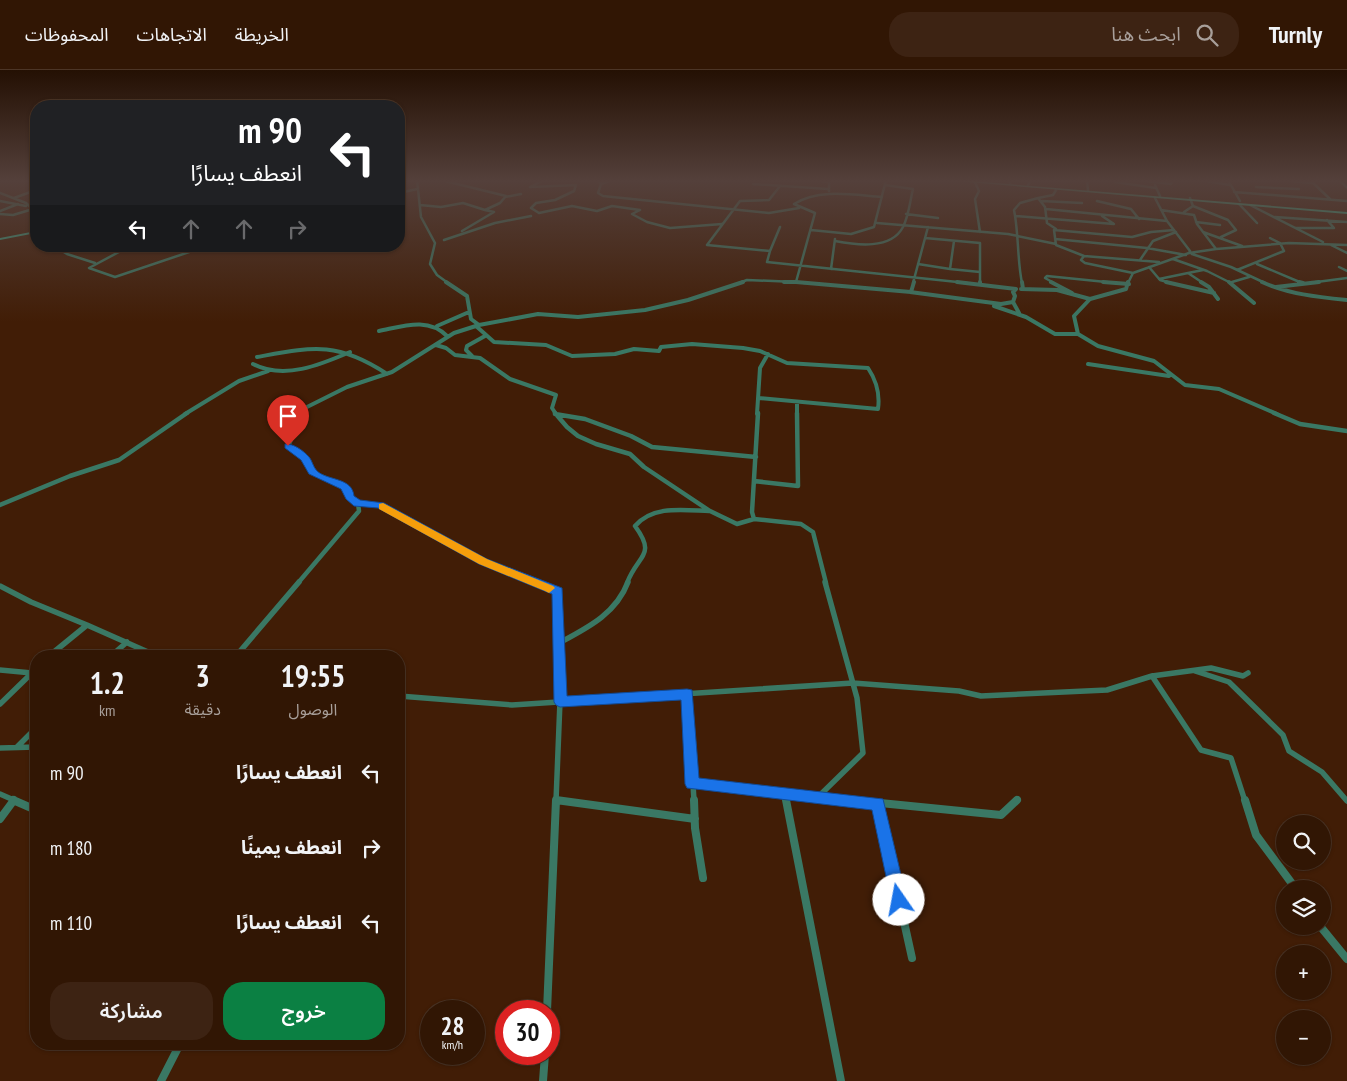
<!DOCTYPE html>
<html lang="ar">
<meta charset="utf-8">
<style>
body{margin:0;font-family:"PT Sans Narrow","Noto Sans Arabic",sans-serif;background:#3d2313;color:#f1f3f6;direction:rtl;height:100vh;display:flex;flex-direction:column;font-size:19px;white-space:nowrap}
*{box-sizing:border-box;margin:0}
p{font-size:16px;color:#a89f9a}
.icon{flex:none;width:28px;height:28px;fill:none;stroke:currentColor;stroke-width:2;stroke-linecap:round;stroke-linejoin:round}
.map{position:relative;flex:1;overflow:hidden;direction:ltr}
.panel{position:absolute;left:30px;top:580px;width:375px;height:400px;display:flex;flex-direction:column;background:#311604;border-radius:20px;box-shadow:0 1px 4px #0004,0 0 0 1px #4c3526;direction:rtl}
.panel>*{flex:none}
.hud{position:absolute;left:30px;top:30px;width:375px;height:152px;border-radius:20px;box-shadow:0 1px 4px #0004,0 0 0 1px #4c3526;direction:rtl;background:#202124;color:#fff;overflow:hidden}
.buttons{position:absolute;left:1276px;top:745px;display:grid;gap:10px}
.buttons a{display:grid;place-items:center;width:55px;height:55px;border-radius:50%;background:#311604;box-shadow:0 1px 4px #0004,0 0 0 1px #4c3526;font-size:25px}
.speed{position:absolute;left:420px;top:930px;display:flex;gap:10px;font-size:25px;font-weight:700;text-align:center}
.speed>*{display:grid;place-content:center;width:65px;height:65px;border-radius:50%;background:#311604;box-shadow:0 1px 4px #0004,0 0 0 1px #4c3526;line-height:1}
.speed small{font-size:12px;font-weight:400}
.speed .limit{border:8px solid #d22;background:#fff;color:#111}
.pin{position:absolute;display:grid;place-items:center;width:42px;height:42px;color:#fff;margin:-51px -21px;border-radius:50% 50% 50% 0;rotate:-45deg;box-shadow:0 0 5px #0007}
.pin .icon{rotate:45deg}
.me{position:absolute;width:55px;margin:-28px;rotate:348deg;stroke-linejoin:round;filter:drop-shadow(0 0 4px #0008)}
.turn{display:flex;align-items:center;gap:18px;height:105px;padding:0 20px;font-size:22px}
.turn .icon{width:65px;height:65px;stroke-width:2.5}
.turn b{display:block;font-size:35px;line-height:42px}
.lanes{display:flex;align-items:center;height:48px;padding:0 20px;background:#0003;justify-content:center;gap:25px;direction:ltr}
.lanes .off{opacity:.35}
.eta{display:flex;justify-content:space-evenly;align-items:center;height:85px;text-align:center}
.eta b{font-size:30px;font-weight:600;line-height:35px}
.action{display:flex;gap:10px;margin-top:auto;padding:10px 20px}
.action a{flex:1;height:58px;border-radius:20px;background:#0b8043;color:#fff;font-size:20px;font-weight:600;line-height:58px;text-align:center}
.action a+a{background:#3d2313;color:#f1f3f6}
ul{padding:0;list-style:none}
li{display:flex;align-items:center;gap:15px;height:75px;padding:0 20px}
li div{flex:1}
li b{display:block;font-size:19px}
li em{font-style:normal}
header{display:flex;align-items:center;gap:30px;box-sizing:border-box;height:70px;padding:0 25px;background:#311604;border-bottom:1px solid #4c3526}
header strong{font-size:24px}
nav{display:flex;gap:28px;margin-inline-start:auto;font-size:18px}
.search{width:350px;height:45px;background:#3d2313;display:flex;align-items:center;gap:12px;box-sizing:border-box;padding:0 18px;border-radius:20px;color:#a89f9a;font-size:19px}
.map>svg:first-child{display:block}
</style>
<header>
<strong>Turnly</strong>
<div class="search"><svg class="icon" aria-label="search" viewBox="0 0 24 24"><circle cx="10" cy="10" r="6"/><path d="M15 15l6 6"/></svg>ابحث هنا</div>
<nav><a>الخريطة</a><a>الاتجاهات</a><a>المحفوظات</a></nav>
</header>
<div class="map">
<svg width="1347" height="1011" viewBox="0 0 1347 1011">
<rect width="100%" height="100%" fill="#411d06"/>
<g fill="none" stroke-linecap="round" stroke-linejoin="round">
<!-- street-far4 -->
<path stroke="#3a7864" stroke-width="2.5" d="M417,110L421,147L435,173L430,194L437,205L448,213
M544,110L530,117L576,115L574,121L555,130L536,133L531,138L539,143L572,136L597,141L612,136L640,140L632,144L647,152L670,158L722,154
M598,110L601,114L598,123L603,126L769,143L799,138
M813,110L829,112V121
M974,110L979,121L975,129L980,162
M1009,110L1010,113
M1087,110L1088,120
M1123,110L1115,112L1156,118
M1140,110L1171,114L1173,110
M1201,110L1230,115
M1228,110L1240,131
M1281,110L1313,113
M1311,111L1330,129
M601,114L612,110
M753,114L828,119
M1028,115L1031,110
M1155,115L1160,126
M780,116L769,130L740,131L707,175L770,181L780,157
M1256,117L1299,119
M1056,120L1053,125L1038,128L1045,137L1047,153L1056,159
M1234,122L1347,131
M0,123L26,133L36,142
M399,123L417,119
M505,127L521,124
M14,128L36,120
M1155,128L1167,151L1190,181L1189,183
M0,131L26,136
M1042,131L1082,133
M1097,131L1131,139L1139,149
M1239,134L1257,153
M420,135L441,137L463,133L485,140L500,133L506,126L441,110
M1250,135L1323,172
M1193,136L1228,150L1236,160L1221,167
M1046,139L1167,151
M1161,140L1194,145L1197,154L1216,179
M0,141L18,134
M1184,142L1193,136L1190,128
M0,144L13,145L33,139
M906,144L938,148
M1016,146L1114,154L1102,146
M1275,147L1347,152
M1196,152L1220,155
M877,153L1008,164L1056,174
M1296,158H1334L1327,150
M36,159L33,164L36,166
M811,160L851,164L874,157L886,110
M462,161L494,142L485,140
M1203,162L1242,176
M925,168L980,173V213
M1055,169L1147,178L1186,185
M444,170L495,153L531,146
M835,171C856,175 891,180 903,157C909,145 910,131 913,119L885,115
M1331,175L1347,183
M54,176L67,184L95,193
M130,176L89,198L115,207L207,176
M770,181L767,192L967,213
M1192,184L1231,197L1265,213
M1084,186L1081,190L1085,193L1133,203
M1173,189L1207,201L1231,213
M1140,190L1153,171L1176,162
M1159,192L1084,186L1056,175L1054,160L1132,167L1151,162L1174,160
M918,194L950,199L954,171
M1257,194L1302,213
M1149,197L1160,210L1171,213
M1339,197L1347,201
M831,199L835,169
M950,199L980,202
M1237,200L1284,181L1280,173L1270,168
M1159,209L1188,203
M1232,212L1249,207
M739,213L747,210L796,212
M805,213L796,212L815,143L794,134C819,118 854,125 882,127
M913,213L928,157
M1022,213C1017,189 1019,164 1014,140L1020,133L1038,128
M1054,213L1045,208L1047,206L1116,213
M1128,213L1133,203L1189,183L1216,179L1289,173L1347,175
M1203,213L1188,203L1203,200
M1309,213L1347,208"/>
<!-- street-far3 -->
<path stroke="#3a7864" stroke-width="4" d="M784,212H796
M796,212L911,222L914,212
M980,212V215
M1022,212L1023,219
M1051,212L1072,223
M1103,212L1129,214
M1128,212L1126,219L1090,229L1074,246L1078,264L1098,276L1154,291L1185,315L1219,319L1277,344
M1166,212L1214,223
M1201,212L1209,217L1218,229
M1229,212L1254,233
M1262,212C1289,224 1317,227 1347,230
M1299,212L1303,213
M1276,217L1319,212
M1021,219L1057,220L1090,229
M910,222L1001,234L1013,232L1015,226L1013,222L1016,219L957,212
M1013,232L1019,243
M994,236L1026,247L1055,264H1078
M479,255L538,244L578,247L645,240L688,230L743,212
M437,256L469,242
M476,256L494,272L546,275L572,286L615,284L634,279L659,281L661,277L692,274L743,278L760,281L787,293L868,298C876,310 880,325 878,339L759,328
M379,261C404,256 428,247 447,266
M436,275L446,278L455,285L480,288L510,309L556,325L552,338L556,344
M472,286L466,280L467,276L485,266
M257,287C313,277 337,271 387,304
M253,294C284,310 320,295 350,282
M1088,294L1169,306
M797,332V344
M185,344L239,311L268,301
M293,344L347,317L392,302L454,263L479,255L471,249L467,226L446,212
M757,344L760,298L768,284"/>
<!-- street-far2 -->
<path stroke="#3a7864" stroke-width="4.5" d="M295,343L283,350L294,363L288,376L305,388L312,402L345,417L349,427L358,433L359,441L298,513
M555,343L567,357L578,366L596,374L630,384L644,397L710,441L737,454L754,449
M758,343L752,442L754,449L801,454L813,462L826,513
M1274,343L1300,354L1347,361
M555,344L585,349L631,366L652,377L756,387
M754,411L798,416L797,343
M358,433L380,435L483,492L538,513
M0,435L70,406L119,390L187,343
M627,513C638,484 657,486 635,456C653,435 683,440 709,441"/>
<!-- street-far1 -->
<path stroke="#3a7864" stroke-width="5.5" d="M535,512L558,521L560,631L556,731
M0,516L31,532L87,555L49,586
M87,555L157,586
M559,573C587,558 616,544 628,512
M111,586L127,572
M236,586L299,512
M0,600L32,603
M1195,601L1229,612L1283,665L1289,681L1322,702L1347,731
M1152,606L1201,680L1231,688L1245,731
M687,624L693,714L862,731
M399,626L512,635L853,613L959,621L981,626L1107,620L1152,606L1211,598L1243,606L1248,603
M0,634L36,599
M17,677L36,658
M0,678L36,677
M693,714L694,731
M784,722L786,731
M0,724L16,731
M817,728L863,683L857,628L825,512
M556,730L564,731
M1016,731L1018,729"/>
<!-- street -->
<path stroke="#3a7864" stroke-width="8" d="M13,730L36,740
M556,730L695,749
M694,730L695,758L703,808
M786,730L841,1011
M850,730L1001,745L1017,730
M1245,730L1256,765L1296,819
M878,734L912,888
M0,749L14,730
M1320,856L1347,889
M547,941L556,730
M161,1011L180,974
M543,1011L545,984"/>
<!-- secondary -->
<path fill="#39a485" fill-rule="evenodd" d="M402,110H410L399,113V111Z
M1337,110H1341L1347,116V119Z
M36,161V163L0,170V168Z"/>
<!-- primary -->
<path fill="#31c79f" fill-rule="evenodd" d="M943,110H960L1347,142V144Z"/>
</g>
<!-- sky -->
<linearGradient id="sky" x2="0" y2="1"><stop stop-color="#241003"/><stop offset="0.44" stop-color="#54403b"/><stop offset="1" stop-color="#54403b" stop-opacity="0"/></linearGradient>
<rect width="1347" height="252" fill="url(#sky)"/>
<!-- route -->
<path fill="#1a73e8" stroke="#114b97" d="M285,374C293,373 304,381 309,387C312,390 313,397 317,401C328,411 352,407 354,426L360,430L384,433L487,489L562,518L567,626L687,619L692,620L699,708L883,729L907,830L905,836L899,838L893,836L891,830L872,740L687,718L685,714L681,630L560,637L556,635L554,632L552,524L479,494L378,438L354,436L346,429L341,419L309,404L301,390L285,378Z"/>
<!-- slow -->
<path fill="#f59e0b" d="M383,433L487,489L553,516L555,518L549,523L545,521L479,494L379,439V434Z"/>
</svg>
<div class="buttons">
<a><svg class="icon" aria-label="search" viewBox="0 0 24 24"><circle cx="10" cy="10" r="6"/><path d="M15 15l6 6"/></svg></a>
<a><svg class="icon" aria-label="layers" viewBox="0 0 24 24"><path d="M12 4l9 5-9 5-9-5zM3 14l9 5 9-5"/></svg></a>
<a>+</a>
<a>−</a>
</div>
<div class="speed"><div>28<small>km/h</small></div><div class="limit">30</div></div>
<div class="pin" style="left:288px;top:376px;background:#d93025"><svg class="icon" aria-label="arrive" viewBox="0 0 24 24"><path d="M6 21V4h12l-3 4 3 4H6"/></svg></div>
<svg class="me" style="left:899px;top:830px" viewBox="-20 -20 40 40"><circle r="19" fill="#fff"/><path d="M0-13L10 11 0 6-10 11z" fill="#1a73e8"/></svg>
<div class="hud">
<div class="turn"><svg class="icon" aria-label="left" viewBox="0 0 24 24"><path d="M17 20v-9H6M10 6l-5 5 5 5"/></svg><div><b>90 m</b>انعطف يسارًا</div></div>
<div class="lanes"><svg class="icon" aria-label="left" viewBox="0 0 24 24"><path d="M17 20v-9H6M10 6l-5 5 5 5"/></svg><svg class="icon off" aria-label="ahead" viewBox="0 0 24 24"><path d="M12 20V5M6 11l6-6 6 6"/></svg><svg class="icon off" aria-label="ahead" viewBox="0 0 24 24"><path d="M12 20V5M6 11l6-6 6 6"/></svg><svg class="icon off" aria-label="right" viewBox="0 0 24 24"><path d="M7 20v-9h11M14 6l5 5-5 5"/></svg></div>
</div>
<section class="panel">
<div class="eta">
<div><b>19:55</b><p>الوصول</p></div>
<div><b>3</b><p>دقيقة</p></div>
<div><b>1.2</b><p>km</p></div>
</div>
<ul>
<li><svg class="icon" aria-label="left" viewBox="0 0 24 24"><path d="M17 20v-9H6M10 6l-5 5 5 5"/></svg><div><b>انعطف يسارًا</b></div><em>90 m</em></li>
<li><svg class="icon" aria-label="right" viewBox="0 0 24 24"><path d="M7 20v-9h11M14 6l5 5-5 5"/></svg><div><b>انعطف يمينًا</b></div><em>180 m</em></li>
<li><svg class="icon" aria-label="left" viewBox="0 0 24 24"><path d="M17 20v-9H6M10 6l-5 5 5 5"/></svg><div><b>انعطف يسارًا</b></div><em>110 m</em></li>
</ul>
<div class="action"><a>خروج</a><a>مشاركة</a></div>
</section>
</div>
